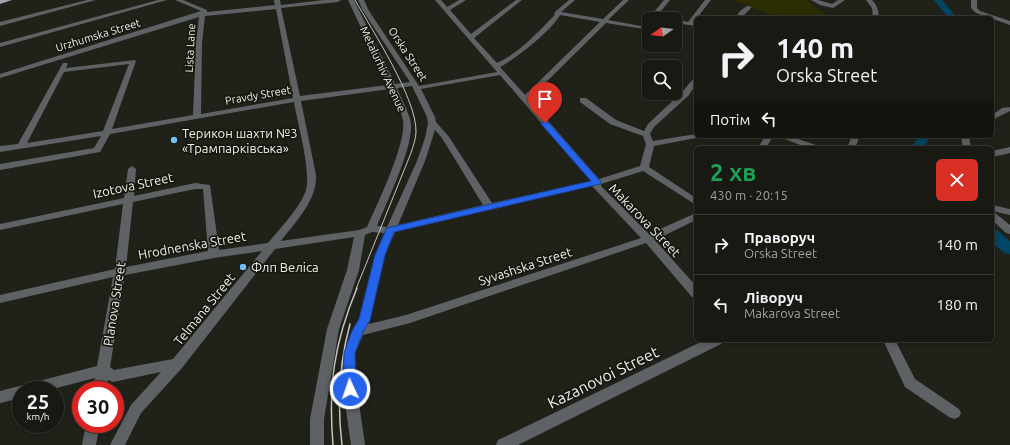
<!DOCTYPE html>
<html lang="uk">
<meta charset="utf-8">
<style>
body{margin:0;font-family:Ubuntu,sans-serif;background:#252621;color:#f1f3f6;height:100vh;display:flex;flex-direction:column;font-size:15px;white-space:nowrap}
*{box-sizing:border-box;margin:0}
p{font-size:13px;color:#9fa0a0}
.icon{flex:none;width:22px;height:22px;fill:none;stroke:currentColor;stroke-width:2;stroke-linecap:round;stroke-linejoin:round}
.map{position:relative;flex:1;overflow:hidden}
.sheet{position:absolute;left:694px;top:146px;width:300px;height:196px;display:flex;flex-direction:column;background:#181913;border-radius:6px;box-shadow:0 2px 6px #0003,0 0 0 1px #363833}
.sheet>*{flex:none}
.top-card{position:absolute;left:694px;top:16px;width:300px;height:122px;border-radius:6px;box-shadow:0 2px 6px #0003,0 0 0 1px #363833;background:#181913;color:#f1f3f6;overflow:hidden}
.needle{width:26px;rotate:256deg}
.buttons{position:absolute;left:642px;top:12px;display:grid;gap:8px}
.buttons a{display:grid;place-items:center;width:40px;height:40px;border-radius:6px;background:#181913;box-shadow:0 2px 6px #0003,0 0 0 1px #363833;font-size:20px}
.speed{position:absolute;left:12px;top:381px;display:flex;gap:8px;font-size:20px;font-weight:700;text-align:center}
.speed>*{display:grid;place-content:center;width:52px;height:52px;border-radius:50%;background:#181913;box-shadow:0 2px 6px #0003,0 0 0 1px #363833;line-height:1}
.speed small{font-size:10px;font-weight:400}
.speed .limit{border:6px solid #d22;background:#fff;color:#111}
.pin{position:absolute;display:grid;place-items:center;width:34px;height:34px;color:#fff;margin:-41px -17px;border-radius:50% 50% 50% 0;rotate:-45deg;box-shadow:0 0 4px #0007}
.pin .icon{rotate:45deg}
.me{position:absolute;width:44px;margin:-22px;rotate:357deg;stroke-linejoin:round;filter:drop-shadow(0 0 3px #0008)}
.turn{display:flex;align-items:center;gap:14px;height:84px;padding:0 16px;font-size:18px}
.turn .icon{width:52px;height:52px;stroke-width:2.5}
.turn b{display:block;font-size:28px;line-height:34px}
.then{display:flex;align-items:center;height:38px;padding:0 16px;background:#0003;gap:8px;font-size:15px}
.round{display:grid;place-items:center;flex:none;width:42px;height:42px;border-radius:6px;background:#252621}
.overview{display:flex;align-items:center;justify-content:space-between;height:68px;padding:0 16px}
h1{font-size:24px;font-weight:600;line-height:30px;color:#1e9e55}
ul{padding:0;list-style:none}
li{display:flex;align-items:center;gap:12px;height:60px;padding:0 16px;border-top:1px solid #363833}
li div{flex:1}
li b{display:block;font-size:15px}
li em{font-style:normal}
.map>svg:first-child{display:block}
</style>
<div class="map">
<svg width="1010" height="445" viewBox="0 0 1010 445">
<rect width="100%" height="100%" fill="#202119"/>
<!-- green -->
<path fill="#2c2d00" d="M732,0H807L812,5L832,18H781Z"/>
<g fill="none" stroke-linecap="round" stroke-linejoin="round">
<!-- river -->
<path fill="#014663" fill-rule="evenodd" d="M934,0H942L957,18H949Z
M919,136H931L923,148H911Z
M992,229L997,230L1010,241V254L1004,253L992,242Z"/>
<!-- minor -->
<path fill="#5e6265" fill-rule="evenodd" d="M87,0H96L0,26V22Z
M158,0H167L0,47V43Z
M175,0H183L207,10V12L275,5L274,0H280L281,5L324,0H341L338,2L281,8L300,96L388,85L348,0H354L395,84L410,82L363,11L358,0H364L369,11L419,86L497,72L435,0H441L447,7L459,0H466L450,10L471,34L516,0H522L474,38L497,63C519,53 537,33 554,16L555,12L569,0H575L561,12L603,19L623,0H629L608,20L641,26L648,19L664,0H670L657,16L668,19H649V24L644,29L606,23L529,99L599,179L640,166L646,144L643,136L610,124L580,102V98H586L616,120L644,131L648,124L683,91L694,78L696,77V84L689,95L654,127L650,134L653,141L696,134V136H700L696,138L654,146L649,167L696,198V205L643,171L601,184V186L649,234L696,213V220L655,240L696,286V298L692,297L646,243L410,323L363,335L355,353V375L365,445H351L341,375L343,353L352,331L359,319L375,255L384,233L372,232L365,235L359,270L339,329L324,419V445H310V419L327,329L347,270L354,237L275,249L182,368L141,413L125,445H110L131,405L161,372L113,382L108,380L106,390H92L95,378L49,390H21V398L0,403V391L97,366L113,277L0,303V295L115,269L123,204L0,230V224L124,198L128,169L132,166L136,169L134,196L195,183L210,185L219,250L268,243C281,227 297,211 305,193C313,176 297,122 294,102L110,134L100,152L0,170V164L94,148L101,136L0,152V146L18,144L63,63H67L68,64L66,68L135,60L136,61L112,129L193,115L196,43L199,17L0,78V74L201,11ZM276,9L293,98L201,114L202,43L205,16ZM560,15L600,22L525,95L500,67C516,59 552,30 560,15ZM129,64L103,131L27,143L64,72ZM500,75L591,181L492,203L449,137L436,122L435,117L421,89ZM412,86L427,117L428,123L425,138L417,161L387,227L377,226C386,203 417,141 410,119C407,109 401,98 397,88ZM390,89C394,99 401,110 403,120C407,143 377,204 367,227L359,230L281,241C296,221 317,201 316,175L301,101ZM435,130L442,138L483,205L398,225L425,161ZM592,186L641,238L406,315L369,324L385,255L395,232ZM195,189H203L208,251L126,267L133,202ZM262,251L173,359L114,370L110,367L125,275L214,258Z
M705,0H711L693,23L696,24V26L675,23V19L688,22Z
M811,0H818L832,4L838,0H845L833,8L820,5Z
M866,0H872C877,5 879,11 879,18H873L872,8Z
M971,0H977V8L980,11L1010,21V25L976,13L971,8Z
M747,6L752,7L741,18H735L740,11Z
M1010,107V111L992,120V115L1002,108Z
M765,136H773L766,148H758Z
M777,136H789L819,146L820,148H808Z
M850,136H858V141L855,148H847L850,141Z
M961,136H969L971,148H963Z
M1010,147V153L992,157V151Z
M992,205L1010,209V215L992,211Z
M992,212L995,213L1010,225V234L1006,233L992,220Z
M705,340H723L721,344L518,445H496L498,440Z
M883,340H895L915,379L959,409L961,413L959,417L954,419L949,417L905,387Z
M86,424H100L96,445H82Z"/>
<!-- major -->
<path fill="#9ca5aa" fill-rule="evenodd" d="M0,0H12L0,4Z"/>
<!-- tram-far1 -->
<path stroke="#c6c6c0" stroke-width="1" d="M355,0C372,30 417,99 416,132C416,139 413,146 411,153L356,289"/>
<!-- tram -->
<path stroke="#c6c6c0" stroke-width="1.5" d="M333,445C328,386 334,343 357,288
M342,445C337,404 339,364 350,324"/>
</g>
<!-- route -->
<path fill="#2563eb" stroke="#184099" d="M545,121L548,122L600,181L601,182L600,184L394,232L385,255L370,320L363,332L355,353L356,389L354,393L350,395L345,393L343,389L344,353L352,331L359,319L375,255L387,228L591,181L542,125L541,123Z"/>
<!-- markers -->
<g fill="#6cc3f2" stroke="#171710" stroke-width="1.5">
<circle cx="174" cy="140" r="4"/>
<circle cx="243" cy="267" r="4"/>
</g>
<g text-anchor="middle" stroke-width="3.5" stroke-linejoin="round" paint-order="stroke">
<!-- far-street labels -->
<g font-size="11" fill="#f1f1ec" stroke="#171710">
<text transform="translate(98 35) rotate(-17)" y="4">Urzhumska Street</text>
<text transform="translate(190 48) rotate(-87)" y="4">Lista Lane</text>
<text transform="translate(408 54) rotate(57)" y="4">Orska Street</text>
<text transform="translate(383 69) rotate(65)" y="4">Metalurhiv Avenue</text>
<text transform="translate(258 95) rotate(-10)" y="4">Pravdy Street</text>
</g>
<!-- poi labels -->
<g font-size="13" fill="#f1f1ec" stroke="#171710" text-anchor="start">
<text x="182" y="138">Терикон шахти №3<tspan x="182" dy="15">«Трампарківська»</tspan></text>
<text x="251" y="272">Флп Веліса</text>
</g>
<!-- street labels -->
<g font-size="13" fill="#f1f1ec" stroke="#171710">
<text transform="translate(133 185) rotate(-12)" y="5">Izotova Street</text>
<text transform="translate(645 220) rotate(46)" y="5">Makarova Street</text>
<text transform="translate(192 245) rotate(-10)" y="5">Hrodnenska Street</text>
<text transform="translate(525 266) rotate(-18)" y="5">Syvashska Street</text>
<text transform="translate(114 304) rotate(-81)" y="5">Planova Street</text>
<text transform="translate(204 309) rotate(-51)" y="5">Telmana Street</text>
</g>
<!-- near-street labels -->
<g font-size="16" fill="#f1f1ec" stroke="#171710">
<text transform="translate(603 377) rotate(-26)" y="6">Kazanovoi Street</text>
</g>
</g>
</svg>
<div class="buttons">
<a><svg class="needle" viewBox="-14 -14 28 28"><path d="M0-13l5 13h-10z" fill="#e53935"/><path d="M0 13l5-13h-10z" fill="#9fa0a0"/></svg></a>
<a><svg class="icon" aria-label="search" viewBox="0 0 24 24"><circle cx="10" cy="10" r="6"/><path d="M15 15l6 6"/></svg></a>
</div>
<div class="speed"><div>25<small>km/h</small></div><div class="limit">30</div></div>
<div class="pin" style="left:545px;top:123px;background:#d93025"><svg class="icon" aria-label="arrive" viewBox="0 0 24 24"><path d="M6 21V4h12l-3 4 3 4H6"/></svg></div>
<svg class="me" style="left:350px;top:389px" viewBox="-20 -20 40 40"><circle r="17" fill="#2563eb" stroke="#fff" stroke-width="3"/><path d="M0-11L8 9 0 5-8 9z" fill="#fff"/></svg>
<div class="top-card">
<div class="turn"><svg class="icon" aria-label="right" viewBox="0 0 24 24"><path d="M7 20v-9h11M14 6l5 5-5 5"/></svg><div><b>140 m</b>Orska Street</div></div>
<div class="then">Потім<svg class="icon" aria-label="left" viewBox="0 0 24 24"><path d="M17 20v-9H6M10 6l-5 5 5 5"/></svg></div>
</div>
<section class="sheet">
<div class="overview"><div><h1>2 хв</h1><p>430 m · 20:15</p></div><a class="round" style="background:#d93025;color:#fff"><svg class="icon" aria-label="close" viewBox="0 0 24 24"><path d="M6 6l12 12M18 6L6 18"/></svg></a></div>
<ul>
<li><svg class="icon" aria-label="right" viewBox="0 0 24 24"><path d="M7 20v-9h11M14 6l5 5-5 5"/></svg><div><b>Праворуч</b><p>Orska Street</p></div><em>140 m</em></li>
<li><svg class="icon" aria-label="left" viewBox="0 0 24 24"><path d="M17 20v-9H6M10 6l-5 5 5 5"/></svg><div><b>Ліворуч</b><p>Makarova Street</p></div><em>180 m</em></li>
</ul>
</section>
</div>
